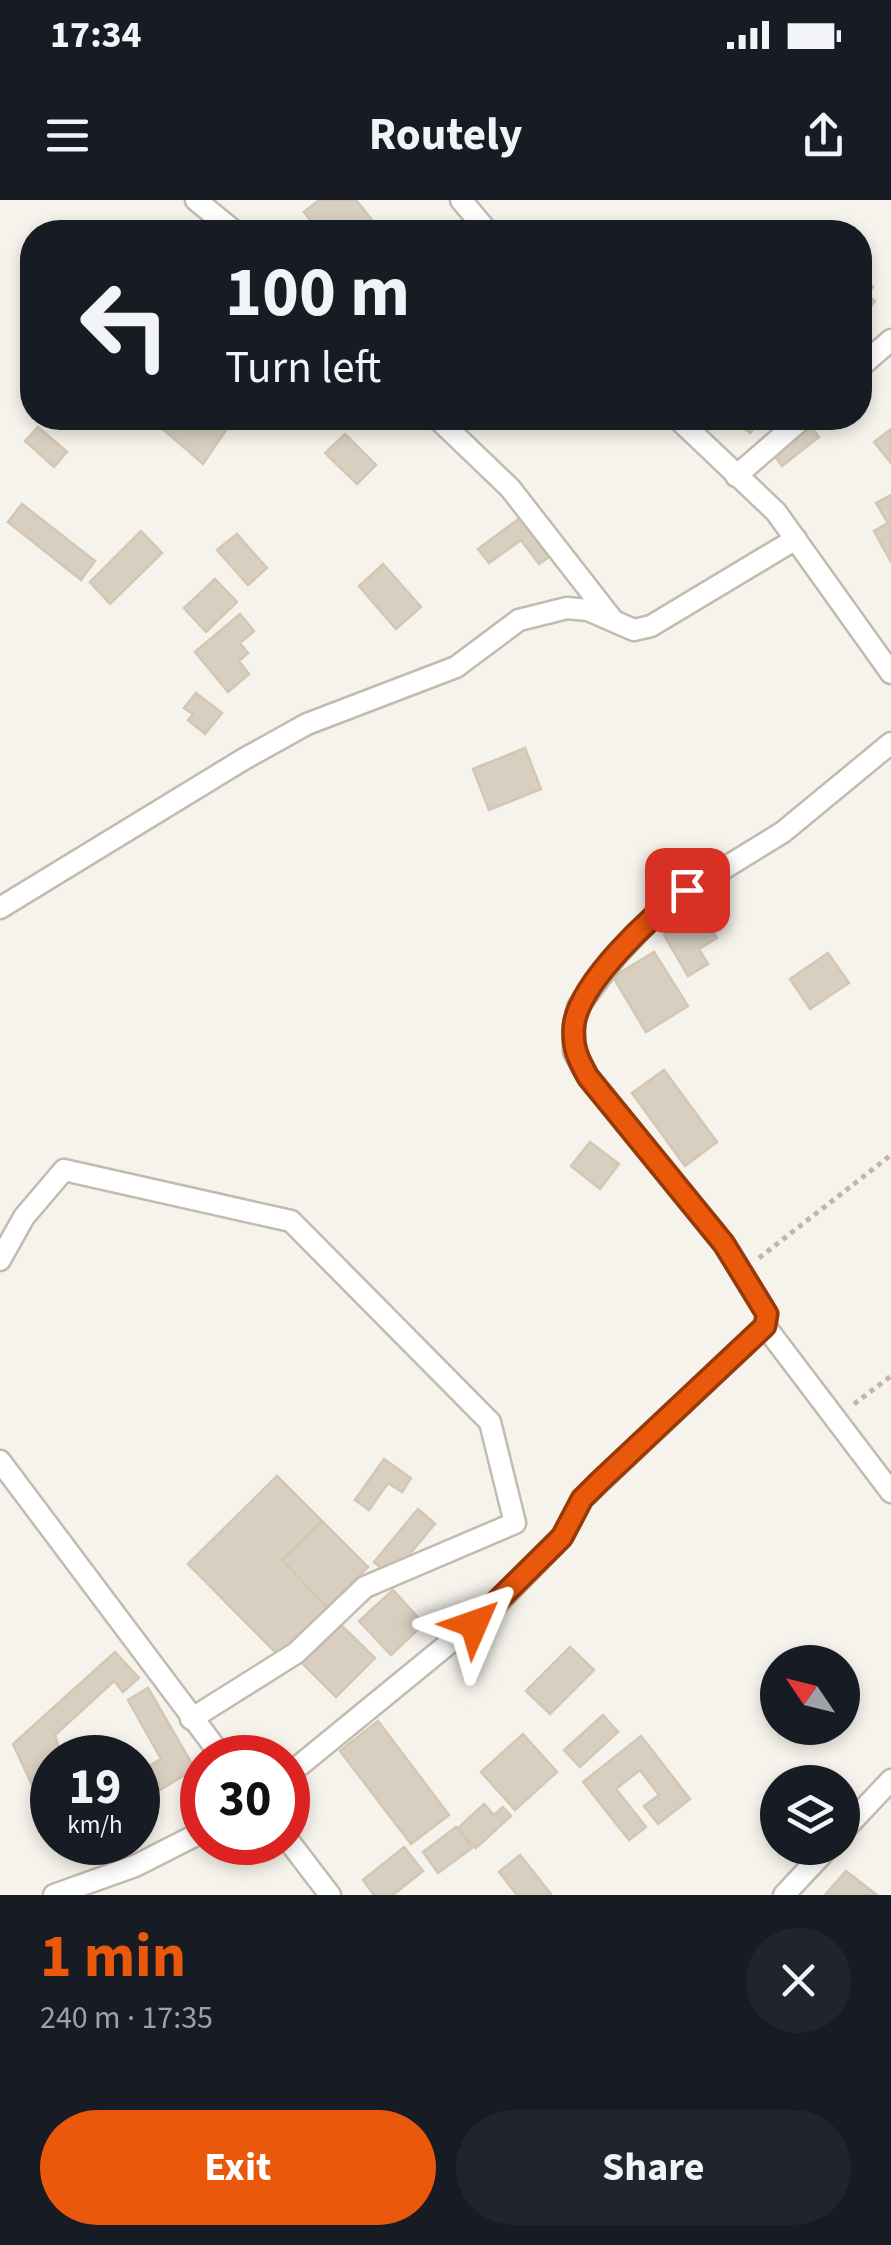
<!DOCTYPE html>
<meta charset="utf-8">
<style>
body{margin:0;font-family:"Source Sans 3",sans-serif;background:#20242c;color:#f1f3f6;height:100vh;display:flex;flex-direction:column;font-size:38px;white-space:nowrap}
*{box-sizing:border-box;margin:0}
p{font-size:32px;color:#9ea1a6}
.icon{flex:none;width:55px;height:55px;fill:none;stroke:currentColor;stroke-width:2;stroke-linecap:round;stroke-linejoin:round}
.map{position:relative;height:1695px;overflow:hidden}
.details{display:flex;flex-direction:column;background:#171b24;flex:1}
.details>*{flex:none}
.hud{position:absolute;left:20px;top:20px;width:852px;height:210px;border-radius:40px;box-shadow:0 5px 15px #0003;background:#171b24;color:#f1f3f6;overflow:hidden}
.needle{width:65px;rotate:305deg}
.fabs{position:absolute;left:760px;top:1445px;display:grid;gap:20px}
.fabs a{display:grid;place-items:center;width:100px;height:100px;border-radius:50%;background:#171b24;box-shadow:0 5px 15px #0003;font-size:50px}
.speed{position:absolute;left:30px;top:1535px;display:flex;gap:20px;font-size:50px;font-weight:700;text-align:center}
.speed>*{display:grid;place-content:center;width:130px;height:130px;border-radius:50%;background:#171b24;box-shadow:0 5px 15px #0003;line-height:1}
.speed small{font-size:25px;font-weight:400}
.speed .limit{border:15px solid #d22;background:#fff;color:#111}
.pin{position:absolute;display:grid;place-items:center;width:85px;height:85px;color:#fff;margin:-42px;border-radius:20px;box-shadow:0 5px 15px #0006}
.me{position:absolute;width:110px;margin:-55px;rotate:47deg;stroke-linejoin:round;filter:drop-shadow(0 0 8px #0008)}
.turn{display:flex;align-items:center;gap:35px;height:210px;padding:0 40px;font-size:45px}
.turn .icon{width:130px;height:130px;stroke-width:2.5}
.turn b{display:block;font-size:70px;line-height:85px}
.round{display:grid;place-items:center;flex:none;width:105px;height:105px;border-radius:52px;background:#20242c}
.overview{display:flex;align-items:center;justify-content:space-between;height:170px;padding:0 40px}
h1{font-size:60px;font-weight:700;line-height:75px;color:#ea580c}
.action{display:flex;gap:20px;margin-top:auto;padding:20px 40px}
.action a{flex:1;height:115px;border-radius:60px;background:#ea580c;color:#fff;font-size:40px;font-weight:700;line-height:115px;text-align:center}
.action a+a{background:#20242c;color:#f1f3f6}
.status{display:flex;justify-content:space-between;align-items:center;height:70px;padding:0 50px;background:#171b24;direction:ltr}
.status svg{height:28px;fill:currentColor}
header{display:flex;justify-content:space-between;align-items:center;height:130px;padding:0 40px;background:#171b24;font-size:45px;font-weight:700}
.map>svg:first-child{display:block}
</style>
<div class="status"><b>17:34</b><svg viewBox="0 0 49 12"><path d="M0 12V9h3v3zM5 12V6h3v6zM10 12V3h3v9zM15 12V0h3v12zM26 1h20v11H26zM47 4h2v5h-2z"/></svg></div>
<header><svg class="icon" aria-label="menu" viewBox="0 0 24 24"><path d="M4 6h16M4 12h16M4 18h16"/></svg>Routely<svg class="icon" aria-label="share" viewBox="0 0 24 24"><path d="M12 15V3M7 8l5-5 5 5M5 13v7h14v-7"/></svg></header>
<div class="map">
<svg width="891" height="1695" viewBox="0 0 891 1695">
<rect width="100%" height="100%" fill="#f6f3ec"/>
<!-- building -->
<path fill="#d8cfc1" stroke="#d3c7b4" stroke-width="2.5" d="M319,0H356L372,20L356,32H320L304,12Z
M860,76L873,87L866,94L875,101L860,120Z
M216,218L226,230L203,264L151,219Z
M731,218H763L750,233Z
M808,222L819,237L782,266L770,250Z
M38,227L67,252L54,267L25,241Z
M891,229V263L874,242Z
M345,234L376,265L357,284L325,253Z
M891,295V362L874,331L888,323L876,303Z
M22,304L95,361L81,380L8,322Z
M524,315L553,354L539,364L521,340L489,363L478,349Z
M141,331L162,353L110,404L90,382Z
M237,334L267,368L248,385L217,350Z
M383,364L421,407L396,429L359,386Z
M215,379L237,402L206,432L184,408Z
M240,414L254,431L240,443L248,453L239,461L249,474L228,492L195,452Z
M196,493L222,513L205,534L188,520L193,514L184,508Z
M525,548L541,589L489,610L473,569Z
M701,712L717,738L699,749L708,764L688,776L664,735Z
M654,752L688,806L646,832L613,777Z
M828,753L849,783L810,809L790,779Z
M664,870L717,942L685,966L632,893Z
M590,942L619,964L600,989L571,966Z
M384,1259L411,1278L402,1292L388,1283L369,1310L355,1300Z
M277,1276L368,1367L279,1456L188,1364Z
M418,1309L435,1324L391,1376L374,1362Z
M322,1321L368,1367L327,1407L282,1360Z
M393,1390L424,1424L391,1455L359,1421Z
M341,1425L375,1458L336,1497L302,1463Z
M570,1447L594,1470L550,1514L526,1491Z
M115,1452L139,1478L123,1492L114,1481L55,1535L62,1558H52V1617L48,1619L13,1544Z
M148,1488L195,1569L138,1603V1572L161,1559L128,1500Z
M603,1515L618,1532L580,1567L564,1550Z
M378,1521L449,1615L411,1644L340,1551Z
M523,1534L557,1572L515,1610L481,1572Z
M641,1536L690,1599L658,1624L644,1606L659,1595L640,1570L616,1589L646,1627L629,1640L583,1582Z
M484,1604L494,1615L503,1607L511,1616L476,1648L458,1628Z
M456,1627L472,1648L438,1673L423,1652Z
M404,1647L423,1671L393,1695H374L363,1680Z
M520,1655L551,1694L550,1695H517L499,1672Z
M846,1671L877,1695H825Z"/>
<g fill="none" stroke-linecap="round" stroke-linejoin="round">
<!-- minor casing -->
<g stroke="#c2bbae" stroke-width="25">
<path id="minor" d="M196,0L235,32
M461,0L488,32
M860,167L891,140
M437,218L510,288L612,419
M677,218L776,312L891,473
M736,276L803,218
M0,708L244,559L307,524L456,467L519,420L567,408L588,410L634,430L651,426L796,339
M0,1060L24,1017L64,970L291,1021L490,1222L515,1323L365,1387L296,1453L191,1519
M765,1126L891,1292
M0,1261L223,1558
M288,1575L497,1404L562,1337L582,1299L765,1126L767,1114L724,1044L588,877L574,852V824L578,807L616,756L663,706L783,632L891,543
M842,1632L891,1580
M288,1640L330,1695
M54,1695L135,1666L202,1632
M784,1695L828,1648"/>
</g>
<!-- path -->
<path stroke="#c4b79f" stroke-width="5" stroke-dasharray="5 5" stroke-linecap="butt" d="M759,1058L891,955
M854,1204L891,1176"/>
<!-- minor -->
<use href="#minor" stroke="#fff" stroke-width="20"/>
</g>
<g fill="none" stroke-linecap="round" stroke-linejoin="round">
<!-- route casing -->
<g stroke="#983908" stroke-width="25">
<path id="route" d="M474,1424L562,1337L582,1299L599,1282L765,1126L767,1114L724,1044L588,877C578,859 572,847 574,826C578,784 653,713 687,690"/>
</g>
<!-- route -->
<use href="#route" stroke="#ea580c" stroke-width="18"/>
</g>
</svg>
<div class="fabs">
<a><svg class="needle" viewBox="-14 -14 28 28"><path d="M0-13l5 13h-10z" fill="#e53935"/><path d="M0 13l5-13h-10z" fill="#9ea1a6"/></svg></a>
<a><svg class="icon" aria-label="layers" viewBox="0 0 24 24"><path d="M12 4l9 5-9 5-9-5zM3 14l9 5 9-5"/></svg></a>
</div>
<div class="speed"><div>19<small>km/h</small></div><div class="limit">30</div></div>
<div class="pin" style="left:687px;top:690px;background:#d93025"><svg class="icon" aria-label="arrive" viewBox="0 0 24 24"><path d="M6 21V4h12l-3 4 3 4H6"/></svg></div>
<svg class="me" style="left:474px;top:1424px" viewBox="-20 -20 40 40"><path d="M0-17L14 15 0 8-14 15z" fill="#ea580c" stroke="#fff" stroke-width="4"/></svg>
<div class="hud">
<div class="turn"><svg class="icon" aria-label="left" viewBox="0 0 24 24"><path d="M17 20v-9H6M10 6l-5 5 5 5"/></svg><div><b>100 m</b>Turn left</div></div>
</div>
</div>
<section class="details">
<div class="overview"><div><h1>1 min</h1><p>240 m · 17:35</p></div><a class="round"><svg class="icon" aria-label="close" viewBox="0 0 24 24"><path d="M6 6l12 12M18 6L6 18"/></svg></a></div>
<div class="action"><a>Exit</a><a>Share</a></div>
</section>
